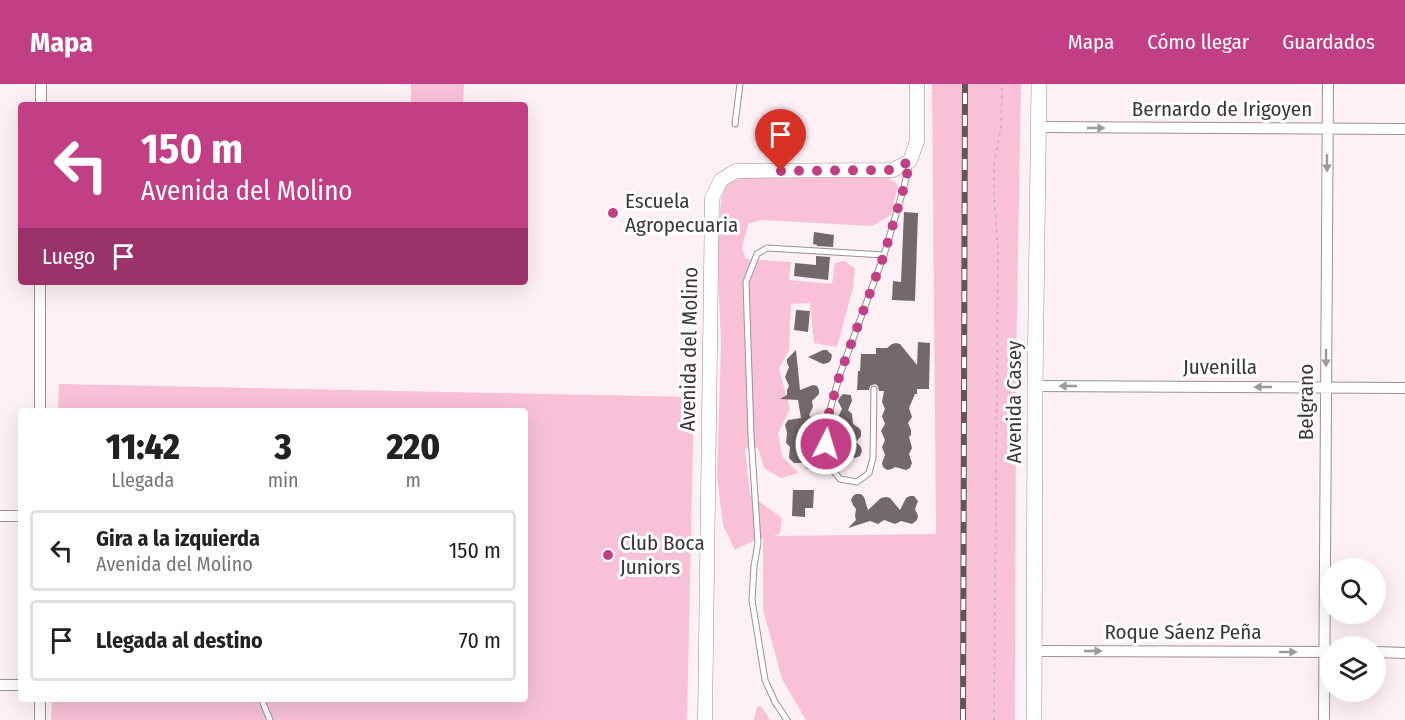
<!DOCTYPE html>
<html lang="es">
<meta charset="utf-8">
<style>
body{margin:0;font-family:"Fira Sans Condensed",sans-serif;background:#f2f2f2;color:#222;height:100vh;display:flex;flex-direction:column;font-size:22px;white-space:nowrap}
*{box-sizing:border-box;margin:0}
p{font-size:20px;color:#767676}
.icon{flex:none;width:33px;height:33px;fill:none;stroke:currentColor;stroke-width:2;stroke-linecap:round;stroke-linejoin:round}
.map{position:relative;flex:1;overflow:hidden}
.side{position:absolute;left:18px;top:324px;width:510px;height:294px;display:flex;flex-direction:column;background:#fff;border-radius:6px;box-shadow:0 6px 24px #0002}
.side>*{flex:none}
.guide{position:absolute;left:18px;top:18px;width:510px;height:183px;border-radius:6px;box-shadow:0 6px 24px #0002;background:#c23f85;color:#fff;overflow:hidden}
.tools{position:absolute;left:1320px;top:474px;display:grid;gap:12px}
.tools a{display:grid;place-items:center;width:66px;height:66px;border-radius:50%;background:#fff;box-shadow:0 6px 24px #0002;font-size:30px}
.pin{position:absolute;display:grid;place-items:center;width:51px;height:51px;color:#fff;margin:-62px -26px;border-radius:50% 50% 50% 0;rotate:-45deg;box-shadow:0 0 6px #0007}
.pin .icon{rotate:45deg}
.me{position:absolute;width:66px;margin:-33px;rotate:5deg;stroke-linejoin:round;filter:drop-shadow(0 0 4px #0008)}
.turn{display:flex;align-items:center;gap:21px;height:126px;padding:0 24px;font-size:27px}
.turn .icon{width:78px;height:78px;stroke-width:2.5}
.turn b{display:block;font-size:42px;line-height:51px}
.then{display:flex;align-items:center;height:57px;padding:0 24px;background:#0003;gap:12px;font-size:22px}
.eta{display:flex;justify-content:space-evenly;align-items:center;height:102px;text-align:center}
.eta b{font-size:36px;font-weight:800;line-height:42px}
ul{padding:0;list-style:none}
li{display:flex;align-items:center;gap:18px;height:81px;margin:0 12px 9px;padding:0 12px;border:3px solid #e0e0e0;border-radius:6px}
li div{flex:1}
li b{display:block;font-size:22px}
li em{font-style:normal}
header{display:flex;align-items:center;gap:36px;box-sizing:border-box;height:84px;padding:0 30px;background:#c23f85;color:#fff}
header strong{font-size:28px}
nav{display:flex;gap:33px;margin-inline-start:auto;font-size:21px}
.map>svg:first-child{display:block}
</style>
<header>
<strong>Mapa</strong>
<nav><a>Mapa</a><a>Cómo llegar</a><a>Guardados</a></nav>
</header>
<div class="map">
<svg width="1405" height="636" viewBox="0 0 1405 636">
<rect width="100%" height="100%" fill="#fef1f6"/>
<!-- green -->
<path fill="#f8c1d8" d="M411,0H464L463,21H411Z
M932,0H1021L1016,283L1015,636H806L782,595L763,525V454L751,458L735,466L723,441L717,394L721,261L717,159L721,115L727,100L742,94H889L898,101L891,131L872,142L761,136L748,140L742,164L746,175L791,178L789,196L832,200L835,179L844,177L855,184L853,204L837,263L814,259L810,219L791,220L789,266L779,285L790,325L778,349L782,372L799,389L781,394L764,384L758,364H745L750,411L782,434L780,449L774,452L936,450Z
M59,300L694,313L687,636H51L52,615H525V327H58Z
M759,622L762,623L770,636H754L757,623Z"/>
<!-- building -->
<path fill="#73686c" d="M904,128L918,129L915,217L892,216L893,197L901,198Z
M814,148L834,151L833,163L817,162V161L813,160Z
M816,172L830,173L828,196L794,192L795,179L816,181Z
M796,226L810,227L808,248L794,246Z
M918,258L930,259L929,305H917V310H915L909,324L912,333L908,339L911,346V351L909,353L912,364L909,370L912,379L910,384L906,386L895,383L892,385L887,386L883,383L882,379L885,371L882,363L885,356L881,347L885,340L882,332L885,325L882,318L884,307H879L878,302L875,300L870,302L869,306H857L858,287H860L861,270H876V264H887L892,260L896,259L900,260L917,281Z
M796,266L800,306L813,301L817,302L819,306V310L812,317L813,323L809,331L813,335L814,341L810,345L800,348L799,364L806,373H814L817,376L818,382L812,386L807,385L803,379H794L789,374L790,363L786,359L787,349L785,341L788,336L801,334L798,316L780,315L787,311V306L789,302L785,293L789,283L787,279V275Z
M823,266H827L832,271L831,276L828,279L823,280L808,273Z
M843,310L851,311L852,317L848,326L852,330L853,340L859,344L861,347V352L856,358L861,363L862,367L860,372L855,374L846,371L837,373L832,369V364L835,358L831,350V347L839,338L838,333L842,325L838,317L840,313Z
M793,406H814L813,424H805V433L792,432Z
M856,410H861L864,413L868,426L881,414L886,413L890,414L900,426L906,414L910,412H914L918,417L915,425L918,432L917,436L912,440L901,437L895,440L884,436L878,440L870,437L848,444L856,436L855,432L856,425L853,421L851,416L853,412Z"/>
<g fill="none" stroke-linecap="round" stroke-linejoin="round">
<!-- service casing -->
<g stroke="#9c9094" stroke-width="7">
<path id="service" d="M735,40L740,0
M874,305L873,374L869,389L857,398L840,395L827,379L826,340L840,290L884,171L904,103L909,81
M263,619L270,636
M787,636L775,618L765,596L752,516L754,482L758,459L751,351L746,198L757,170L767,164L884,171"/>
</g>
<!-- minor casing -->
<g stroke="#9c9094" stroke-width="12">
<path id="minor" d="M41,21V0
M1038,43L1405,45
M1035,302L1405,304
M40,327V198
M0,432H21
M1035,567L1329,568
M1376,568L1405,569
M0,601H21
M40,636V615
M1324,636L1328,0"/>
</g>
<!-- tertiary casing -->
<g stroke="#9c9094" stroke-width="15">
<path id="tertiary" d="M705,636L712,114L721,96L736,87L893,86L910,77L917,57V0"/>
</g>
<!-- secondary casing -->
<g stroke="#9c9094" stroke-width="16">
<path id="secondary" d="M1034,636L1035,302L1039,0"/>
</g>
<!-- path -->
<path stroke="#c2b7bb" stroke-width="2" stroke-dasharray="3 4.5" stroke-linecap="butt" d="M994,636L998,167L994,113V80L1001,43L1002,0"/>
<!-- service -->
<use href="#service" stroke="#fff" stroke-width="5"/>
<!-- minor -->
<use href="#minor" stroke="#fff" stroke-width="10"/>
<!-- tertiary -->
<use href="#tertiary" stroke="#fff" stroke-width="14"/>
<!-- secondary -->
<use href="#secondary" stroke="#fff" stroke-width="15"/>
<!-- rail casing -->
<g stroke="#5f585b" stroke-width="6">
<path id="rail" d="M963,636L965,0"/>
</g>
<!-- rail -->
<use href="#rail" stroke="#fff" stroke-width="4" stroke-dasharray="11" stroke-linecap="butt"/>
</g>
<!-- one-way arrows -->
<defs><path id="oneway-solid" d="M-6-.8H1V-3.2L6.5 0L1 3.2V.8H-6Z" transform="scale(1.5)"/></defs>
<g fill="#9d9a9c">
<use href="#oneway-solid" transform="translate(1096 44)"/>
<use href="#oneway-solid" transform="translate(1327 79) rotate(90)"/>
<use href="#oneway-solid" transform="translate(1326 274) rotate(90)"/>
<use href="#oneway-solid" transform="translate(1068 302) rotate(-180)"/>
<use href="#oneway-solid" transform="translate(1263 303) rotate(-180)"/>
<use href="#oneway-solid" transform="translate(1093 567)"/>
<use href="#oneway-solid" transform="translate(1288 568)"/>
</g>
<g fill="none" stroke-linecap="round" stroke-linejoin="round">
<!-- route -->
<path stroke="#c23f85" stroke-width="10" stroke-dasharray="0 18" d="M781,87L893,86L910,77L904,103L884,171L840,290L826,340V360"/>
</g>
<!-- markers -->
<g fill="#c23f85" stroke="#fff" stroke-width="2">
<circle cx="613" cy="129" r="6"/>
<circle cx="608" cy="471" r="6"/>
</g>
<g text-anchor="middle" stroke-width="6" stroke-linejoin="round" paint-order="stroke">
<!-- street labels -->
<g font-size="21" fill="#3b3638" stroke="#fff">
<text x="1222" y="32">Bernardo de Irigoyen</text>
<text transform="translate(689 265) rotate(-89)" y="7">Avenida del Molino</text>
<text x="1220" y="290">Juvenilla</text>
<text transform="translate(1014 318) rotate(-90)" y="7">Avenida Casey</text>
<text transform="translate(1306 318) rotate(-90)" y="7">Belgrano</text>
<text x="1183" y="555">Roque Sáenz Peña</text>
</g>
<!-- poi labels -->
<g font-size="21" fill="#3b3638" stroke="#fff" text-anchor="start">
<text x="625" y="124">Escuela<tspan x="625" dy="24">Agropecuaria</tspan></text>
<text x="620" y="466">Club Boca<tspan x="620" dy="24">Juniors</tspan></text>
</g>
</g>
</svg>
<div class="tools">
<a><svg class="icon" aria-label="search" viewBox="0 0 24 24"><circle cx="10" cy="10" r="6"/><path d="M15 15l6 6"/></svg></a>
<a><svg class="icon" aria-label="layers" viewBox="0 0 24 24"><path d="M12 4l9 5-9 5-9-5zM3 14l9 5 9-5"/></svg></a>
</div>
<div class="pin" style="left:781px;top:87px;background:#d93025"><svg class="icon" aria-label="arrive" viewBox="0 0 24 24"><path d="M6 21V4h12l-3 4 3 4H6"/></svg></div>
<svg class="me" style="left:826px;top:360px" viewBox="-20 -20 40 40"><circle r="17" fill="#c23f85" stroke="#fff" stroke-width="3"/><path d="M0-11L8 9 0 5-8 9z" fill="#fff"/></svg>
<div class="guide">
<div class="turn"><svg class="icon" aria-label="left" viewBox="0 0 24 24"><path d="M17 20v-9H6M10 6l-5 5 5 5"/></svg><div><b>150 m</b>Avenida del Molino</div></div>
<div class="then">Luego<svg class="icon" aria-label="arrive" viewBox="0 0 24 24"><path d="M6 21V4h12l-3 4 3 4H6"/></svg></div>
</div>
<section class="side">
<div class="eta">
<div><b>11:42</b><p>Llegada</p></div>
<div><b>3</b><p>min</p></div>
<div><b>220</b><p>m</p></div>
</div>
<ul>
<li><svg class="icon" aria-label="left" viewBox="0 0 24 24"><path d="M17 20v-9H6M10 6l-5 5 5 5"/></svg><div><b>Gira a la izquierda</b><p>Avenida del Molino</p></div><em>150 m</em></li>
<li><svg class="icon" aria-label="arrive" viewBox="0 0 24 24"><path d="M6 21V4h12l-3 4 3 4H6"/></svg><div><b>Llegada al destino</b></div><em>70 m</em></li>
</ul>
</section>
</div>
